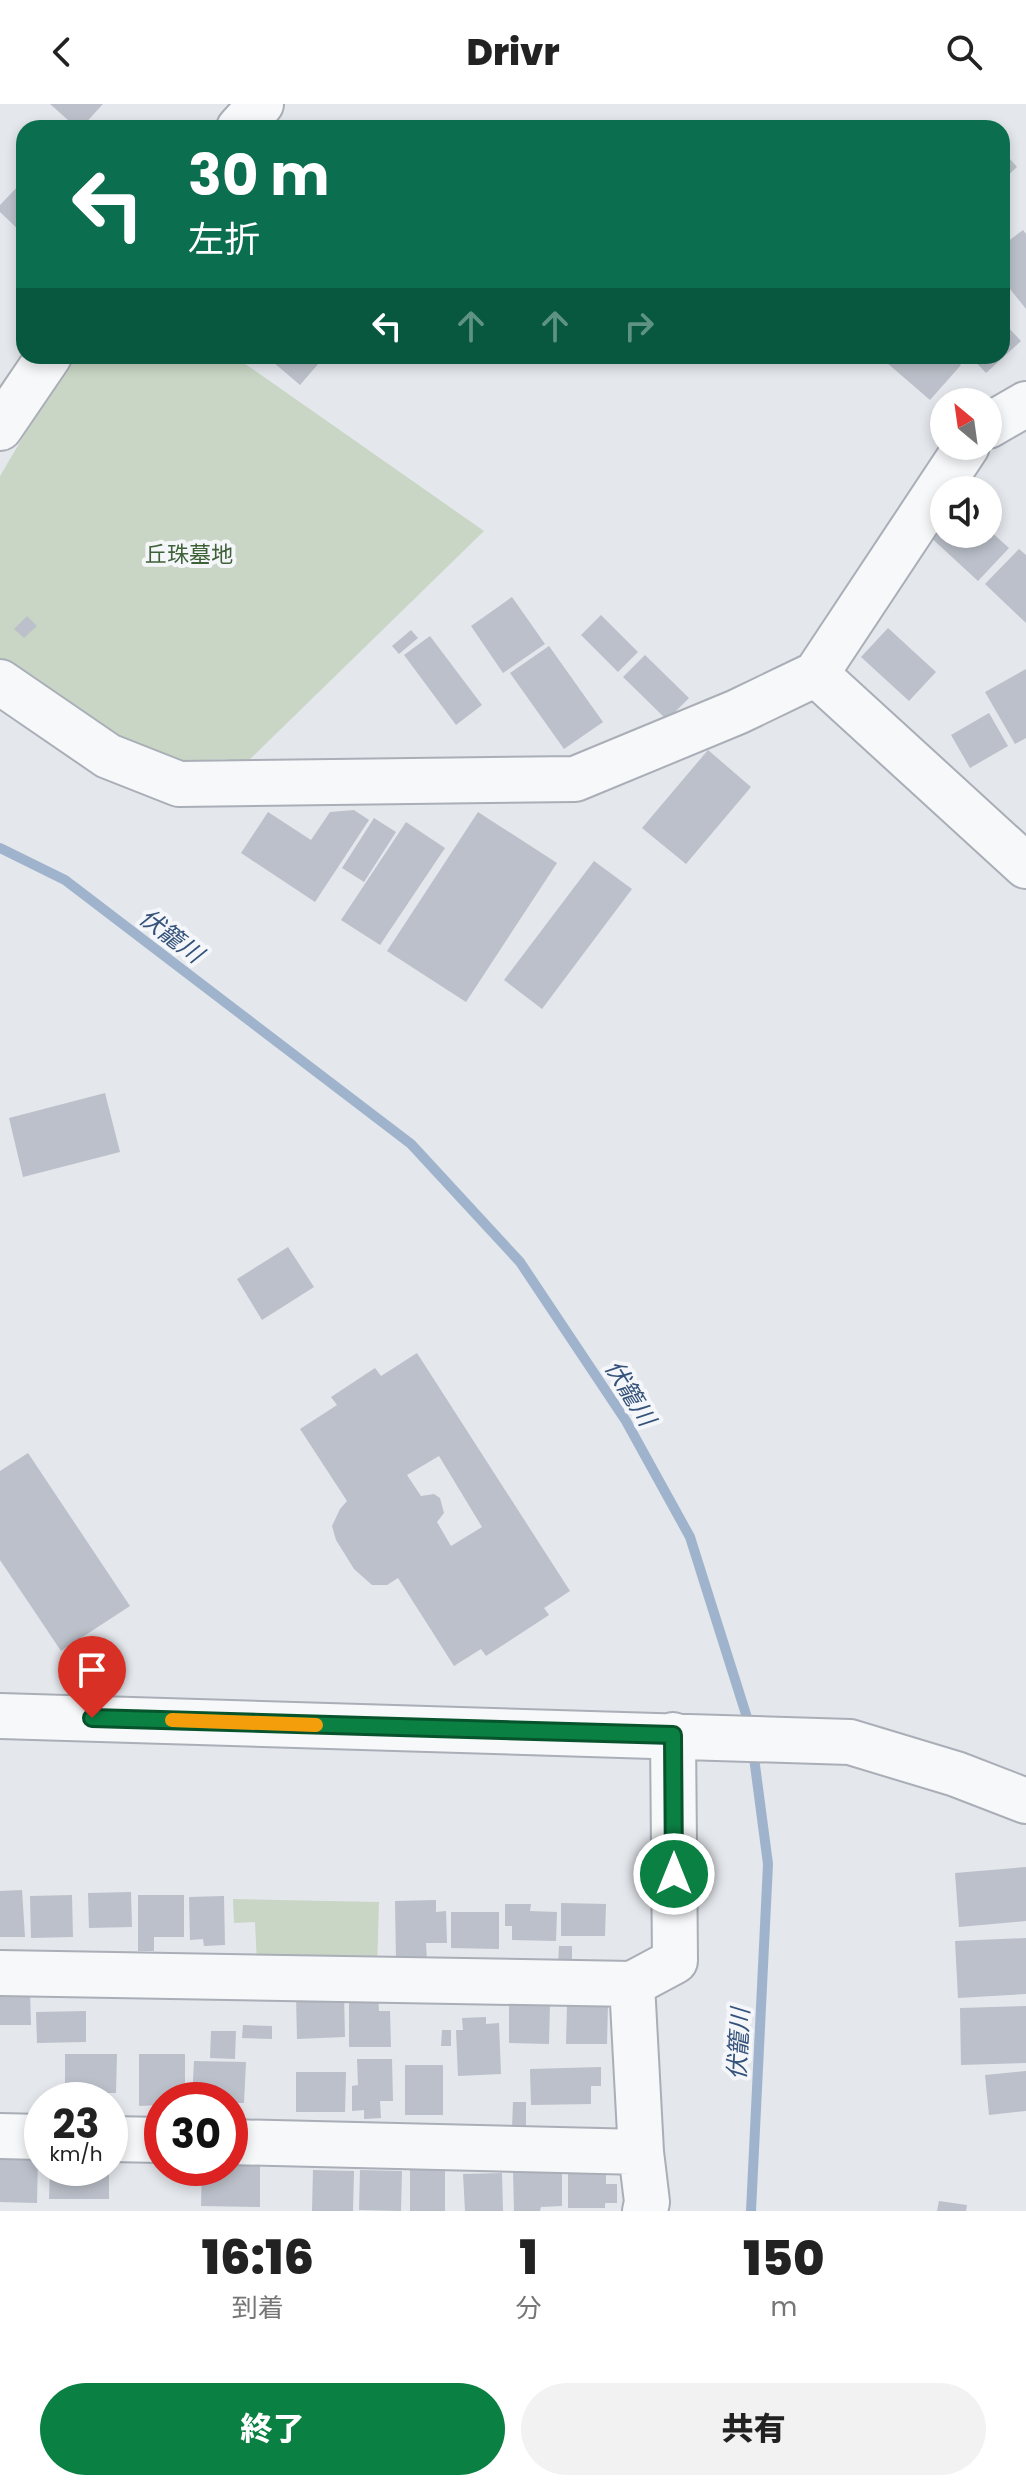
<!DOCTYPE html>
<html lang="ja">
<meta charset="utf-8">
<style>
body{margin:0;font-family:Poppins,"Noto Sans JP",sans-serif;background:#f2f2f2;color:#222;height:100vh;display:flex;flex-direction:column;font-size:30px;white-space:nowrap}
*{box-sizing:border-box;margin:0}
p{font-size:26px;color:#767676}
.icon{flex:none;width:44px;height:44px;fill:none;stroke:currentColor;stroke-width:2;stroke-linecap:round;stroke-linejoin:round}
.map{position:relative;height:2107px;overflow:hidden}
.drawer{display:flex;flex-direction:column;background:#fff;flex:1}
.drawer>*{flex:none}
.top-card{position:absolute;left:16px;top:16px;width:994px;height:244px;border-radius:24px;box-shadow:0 4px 12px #0003;background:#0b6e4f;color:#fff;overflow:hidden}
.needle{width:52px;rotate:331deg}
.tools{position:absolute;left:930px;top:284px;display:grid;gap:16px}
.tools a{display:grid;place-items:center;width:72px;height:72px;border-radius:50%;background:#fff;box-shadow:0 4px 12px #0003;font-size:40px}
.speed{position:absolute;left:24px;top:1978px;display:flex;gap:16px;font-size:40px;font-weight:700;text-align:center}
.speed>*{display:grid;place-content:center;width:104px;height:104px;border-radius:50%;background:#fff;box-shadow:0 4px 12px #0003;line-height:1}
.speed small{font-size:20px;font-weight:400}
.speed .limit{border:12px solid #d22;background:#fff;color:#111}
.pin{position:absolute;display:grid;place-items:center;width:68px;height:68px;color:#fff;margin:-82px -34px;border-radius:50% 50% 50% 0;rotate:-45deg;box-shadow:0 0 8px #0007}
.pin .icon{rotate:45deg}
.me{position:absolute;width:88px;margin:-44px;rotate:0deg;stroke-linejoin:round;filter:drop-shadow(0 0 6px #0008)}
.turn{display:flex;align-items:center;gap:28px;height:168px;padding:0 40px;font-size:36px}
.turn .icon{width:104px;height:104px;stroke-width:2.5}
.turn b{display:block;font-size:56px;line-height:68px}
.lanes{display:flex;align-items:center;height:76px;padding:0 40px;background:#0003;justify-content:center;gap:40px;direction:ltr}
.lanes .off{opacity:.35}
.eta{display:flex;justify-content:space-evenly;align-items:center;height:136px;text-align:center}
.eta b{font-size:48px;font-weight:800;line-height:56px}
.action{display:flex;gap:16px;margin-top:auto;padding:16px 40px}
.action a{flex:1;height:92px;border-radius:48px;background:#0b8043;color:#fff;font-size:32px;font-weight:800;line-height:92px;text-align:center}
.action a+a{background:#f2f2f2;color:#222}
header{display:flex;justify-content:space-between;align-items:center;height:104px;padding:0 40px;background:#fff;font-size:36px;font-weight:800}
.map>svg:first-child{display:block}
</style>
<header><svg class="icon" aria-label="back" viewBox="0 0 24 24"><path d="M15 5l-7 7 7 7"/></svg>Drivr<svg class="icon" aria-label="search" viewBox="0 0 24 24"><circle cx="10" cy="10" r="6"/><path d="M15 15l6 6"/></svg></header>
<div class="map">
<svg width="1026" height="2107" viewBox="0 0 1026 2107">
<rect width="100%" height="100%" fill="#e4e7ec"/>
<!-- green -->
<path fill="#c9d6c5" d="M77,252H234L484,427L242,663L226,655L167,658L112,637L0,561V372L58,274Z
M233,1795L379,1798L377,1864L257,1860L255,1818L234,1819Z"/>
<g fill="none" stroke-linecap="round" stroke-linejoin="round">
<!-- stream -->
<path stroke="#9fb4cc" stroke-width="10" d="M0,744L65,776L411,1040L520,1158L626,1317L690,1433L750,1623
M751,2107L768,1760L753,1646"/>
</g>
<!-- building -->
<path fill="#bbc0ca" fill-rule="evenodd" d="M50,0H103L81,24H77Z
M1002,46L1017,63L1002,77Z
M24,76V131L0,108V101Z
M1023,126L1026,130V205L1002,175V142Z
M1002,217L1021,237L986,269L970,252H1002Z
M266,252H325L300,281Z
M879,252H950L961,261L930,296Z
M944,410V430H988V425L1009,444L978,477L926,429Z
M1019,445L1026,451V519L985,480Z
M512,493L545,540L503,569L471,522Z
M601,511L638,548L618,568L581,531Z
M27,512L37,522L24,534L14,525Z
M888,524L936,568L909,597L861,553Z
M411,526L418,534L399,550L392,542Z
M430,532L482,601L456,621L404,551Z
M549,542L603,618L564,645L510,569Z
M645,551L689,594L667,616L623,573Z
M1026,565V634L1015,640L985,588Z
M989,609L1008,642L970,664L951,631Z
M708,646L751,683L686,760L642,724Z
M354,706L369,716L315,798L241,749L268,708L311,736L330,708Z
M478,708L557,759L466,898L387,847Z
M374,714L396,728L364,778L342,764Z
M406,718L445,744L380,841L341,816Z
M594,757L632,785L542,905L504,876Z
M105,989L120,1048L23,1073L9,1014Z
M288,1143L314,1183L262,1216L237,1175Z
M417,1249L570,1487L544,1504L549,1511L486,1552L481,1545L454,1562L398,1474L387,1481H372L354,1465L336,1436L332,1422L340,1405L347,1397L300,1325L337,1301L331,1293L375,1264L381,1272ZM439,1352L482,1423L451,1442L437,1418L444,1409L440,1394L434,1390L421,1392L407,1371Z
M28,1349L130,1502L61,1547L0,1456V1367Z
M1026,1763V1817L959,1823L955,1769Z
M22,1786L25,1833H0V1787Z
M131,1788L132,1823L89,1824L88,1789Z
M72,1791L73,1833L31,1834L30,1792Z
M138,1791H184V1833H154V1847H138Z
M224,1792L225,1841L204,1842L203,1835L190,1836L189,1793Z
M436,1796V1808L446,1807L447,1839H426L427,1856H396L395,1797Z
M561,1799L606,1800L605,1832H561Z
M505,1800H531L530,1807L557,1808L556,1837L512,1836V1822H505Z
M451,1808H499V1845L451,1844Z
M1026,1834V1890L958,1894L955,1837Z
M559,1842H572V1863H558Z
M30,1886L31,1921H0V1887Z
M344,1890L345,1933L297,1935L296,1892Z
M378,1890L379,1907H390L391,1943H349V1891Z
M509,1898L550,1899L549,1940L509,1939Z
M567,1899L608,1900L607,1940H566Z
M1026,1902V1959L961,1961L960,1904Z
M86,1907V1938L37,1939L36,1908Z
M486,1913V1920L499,1919L501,1970L458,1972L456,1926H463L462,1914Z
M243,1921L272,1922V1935L242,1934Z
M442,1926H451V1942H441Z
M211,1927H236L235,1955L210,1954Z
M65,1950H117L116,1989H65Z
M139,1950H185V1996H162V2001L139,2002Z
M357,1955H392L393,1997H380L381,2014L364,2015V2006L352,2007V1982L358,1981Z
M194,1957L246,1958L244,1999H230V1996H192Z
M405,1961H443V2011H405Z
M601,1963V1982H591V2000L531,2001L530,1965Z
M1026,1967V2007L989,2011L985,1971Z
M296,1968H346L345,2008H296Z
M513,1998H526V2025L512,2024Z
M0,2053L38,2054L37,2099L0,2098Z
M230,2061H260V2103L201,2102L202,2064H230Z
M50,2064H109V2095H49Z
M410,2065H445V2107H410Z
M513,2065H562V2102L541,2103L540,2107H514Z
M313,2066L354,2067L353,2107H312Z
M360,2066L402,2067L401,2107L359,2106Z
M568,2067H606V2080H617V2099H605V2104H568Z
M502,2069L503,2107H465L463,2070Z
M939,2097L967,2101L966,2107H937Z"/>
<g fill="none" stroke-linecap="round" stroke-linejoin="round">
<!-- minor casing -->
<g stroke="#a9aeb7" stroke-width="48">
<path id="minor" d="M239,24L261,0
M988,322L1026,300
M0,324L49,252
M816,570L1026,762
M0,578L108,652L179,680L575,675L737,608L816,570L967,342
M0,1612L850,1638L956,1670L1026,1697
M0,1869L632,1880
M0,2032L42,2033
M110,2035L162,2036
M230,2038L641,2048
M645,2107L647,2098L641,2048L632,1880L675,1857L673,1631"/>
</g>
<!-- minor -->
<use href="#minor" stroke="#f7f8fa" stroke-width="44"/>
</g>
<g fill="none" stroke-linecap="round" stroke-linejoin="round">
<!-- route casing -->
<g stroke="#07532c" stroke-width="20">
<path id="route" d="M92,1614L673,1631L674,1770"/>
</g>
<!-- route -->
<use href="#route" stroke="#0b8043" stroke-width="14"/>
<!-- slow -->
<path stroke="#f59e0b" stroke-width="14" d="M172,1616L316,1621"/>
</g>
<g text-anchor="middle" stroke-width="8" stroke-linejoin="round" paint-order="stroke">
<!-- park labels -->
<g font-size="22" fill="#3f6138" stroke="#f4f6f9">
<text x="189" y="458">丘珠墓地</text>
</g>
<!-- water labels -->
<g font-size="24" font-style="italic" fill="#34527a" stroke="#f4f6f9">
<text transform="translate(171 832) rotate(37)" y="8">伏籠川</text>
<text transform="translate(630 1289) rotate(58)" y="8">伏籠川</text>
<text transform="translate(739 1940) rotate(-87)" y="8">伏籠川</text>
</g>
</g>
</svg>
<div class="tools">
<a><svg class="needle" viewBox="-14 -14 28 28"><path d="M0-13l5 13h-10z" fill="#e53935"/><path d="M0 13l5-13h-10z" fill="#767676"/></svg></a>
<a><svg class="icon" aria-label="sound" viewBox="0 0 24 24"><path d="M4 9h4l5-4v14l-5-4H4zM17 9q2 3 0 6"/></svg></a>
</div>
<div class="speed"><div>23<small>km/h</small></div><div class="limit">30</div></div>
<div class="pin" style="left:92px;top:1614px;background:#d93025"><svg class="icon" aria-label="arrive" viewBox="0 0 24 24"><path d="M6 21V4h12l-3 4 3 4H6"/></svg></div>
<svg class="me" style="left:674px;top:1770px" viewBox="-20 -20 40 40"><circle r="17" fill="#0b8043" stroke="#fff" stroke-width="3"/><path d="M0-11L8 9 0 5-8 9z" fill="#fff"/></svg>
<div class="top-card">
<div class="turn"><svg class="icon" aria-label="left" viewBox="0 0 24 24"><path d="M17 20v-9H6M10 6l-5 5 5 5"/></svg><div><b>30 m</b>左折</div></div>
<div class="lanes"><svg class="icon" aria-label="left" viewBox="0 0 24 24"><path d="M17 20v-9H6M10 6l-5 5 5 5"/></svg><svg class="icon off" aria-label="ahead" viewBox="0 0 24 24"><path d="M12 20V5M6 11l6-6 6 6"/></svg><svg class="icon off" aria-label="ahead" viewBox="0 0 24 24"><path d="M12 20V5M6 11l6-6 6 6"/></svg><svg class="icon off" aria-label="right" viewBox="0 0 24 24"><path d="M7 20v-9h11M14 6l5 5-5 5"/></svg></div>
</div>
</div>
<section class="drawer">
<div class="eta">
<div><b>16:16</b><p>到着</p></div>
<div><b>1</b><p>分</p></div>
<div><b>150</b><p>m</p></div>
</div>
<div class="action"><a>終了</a><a>共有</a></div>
</section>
